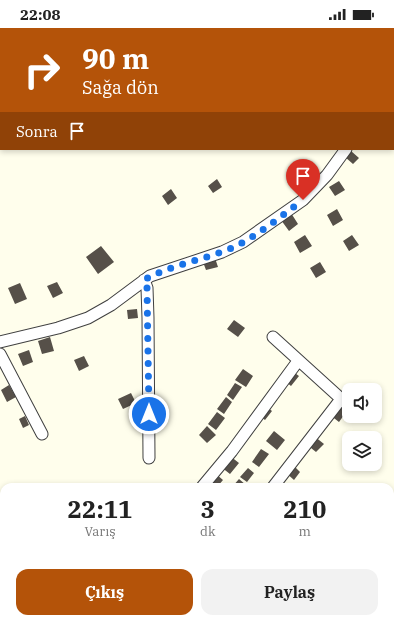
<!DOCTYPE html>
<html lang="tr">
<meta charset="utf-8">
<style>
body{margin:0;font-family:"IBM Plex Serif",serif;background:#f2f2f2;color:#222;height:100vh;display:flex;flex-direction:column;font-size:15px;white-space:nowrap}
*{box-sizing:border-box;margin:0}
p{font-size:13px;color:#767676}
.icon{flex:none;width:22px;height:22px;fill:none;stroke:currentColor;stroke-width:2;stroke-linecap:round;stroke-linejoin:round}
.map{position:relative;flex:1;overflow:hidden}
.drawer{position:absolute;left:0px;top:455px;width:394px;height:140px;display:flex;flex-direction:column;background:#fff;border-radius:12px 12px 0 0;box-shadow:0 2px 6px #0003}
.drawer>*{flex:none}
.guide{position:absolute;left:0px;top:0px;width:394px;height:122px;box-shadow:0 2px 6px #0003;background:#b45309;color:#fff;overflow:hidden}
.fabs{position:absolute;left:342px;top:355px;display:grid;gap:8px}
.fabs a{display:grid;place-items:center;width:40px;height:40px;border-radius:8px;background:#fff;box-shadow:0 2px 6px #0003;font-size:20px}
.pin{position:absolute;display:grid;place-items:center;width:34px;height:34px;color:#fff;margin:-41px -17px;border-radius:50% 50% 50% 0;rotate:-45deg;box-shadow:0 0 4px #0007}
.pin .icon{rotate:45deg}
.me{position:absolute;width:44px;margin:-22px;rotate:0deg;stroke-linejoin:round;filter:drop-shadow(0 0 3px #0008)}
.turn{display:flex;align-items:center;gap:14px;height:84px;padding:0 16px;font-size:18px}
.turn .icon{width:52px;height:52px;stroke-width:2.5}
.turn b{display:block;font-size:28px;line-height:34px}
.then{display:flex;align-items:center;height:38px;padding:0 16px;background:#0003;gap:8px;font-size:15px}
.eta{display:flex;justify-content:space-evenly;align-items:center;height:68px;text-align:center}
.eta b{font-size:24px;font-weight:700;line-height:28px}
.primary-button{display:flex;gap:8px;margin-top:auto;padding:8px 16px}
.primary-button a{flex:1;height:46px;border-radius:12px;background:#b45309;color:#fff;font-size:16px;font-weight:700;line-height:46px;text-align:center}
.primary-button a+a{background:#f2f2f2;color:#222}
.status{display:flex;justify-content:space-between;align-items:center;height:28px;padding:0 20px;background:#fff;direction:ltr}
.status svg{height:11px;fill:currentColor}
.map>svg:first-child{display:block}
</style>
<div class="status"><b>22:08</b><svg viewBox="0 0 49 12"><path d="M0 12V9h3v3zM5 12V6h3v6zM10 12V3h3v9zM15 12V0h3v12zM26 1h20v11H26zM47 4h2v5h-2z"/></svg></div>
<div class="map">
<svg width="394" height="595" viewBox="0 0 394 595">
<rect width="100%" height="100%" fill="#fffeec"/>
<!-- building -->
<path fill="#565049" d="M351,123L359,130L353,136L345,129Z
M217,151L222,159L213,165L208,158Z
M339,153L345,162L335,168L329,159Z
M171,161L177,170L168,177L162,168Z
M337,181L343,192L333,198L327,187Z
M291,185L298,196L289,203L281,192Z
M305,207L312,218L300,225L294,214Z
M352,207L359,217L349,223L343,213Z
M101,218L114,234L98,246L86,229Z
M215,230L218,239L206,242L203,234Z
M320,234L326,244L316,250L310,240Z
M57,254L63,265L53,270L47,258Z
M20,255L27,271L15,276L8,260Z
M137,281L138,290L128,291L127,282Z
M234,292L245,300L238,309L227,301Z
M50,309L54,323L42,326L38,313Z
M29,322L33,334L23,338L18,326Z
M84,328L89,338L79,343L74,332Z
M243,341L253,348L246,359L235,352Z
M292,343L299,348L291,358L285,353Z
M235,355L242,359L233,372L227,367Z
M9,357L16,369L7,374L1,362Z
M131,365L136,375L123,381L118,371Z
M226,369L232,374L224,386L217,381Z
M339,377L347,383L339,394L330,387Z
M266,378L272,383L265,392L259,387Z
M217,384L225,390L216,402L208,396Z
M25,388L29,397L23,400L19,391Z
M207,398L216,407L207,415L199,407Z
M274,403L285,412L277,422L266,413Z
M314,408L324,416L316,424L306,416Z
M261,421L269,426L259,439L252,434Z
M230,428L239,435L230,446L221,439Z
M292,436L300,444L294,452L285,444Z
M248,440L254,445L247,454L240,449Z
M216,446L223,452L217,459H212L208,456Z
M239,451L246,457L245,459H232Z"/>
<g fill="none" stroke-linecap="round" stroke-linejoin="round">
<!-- minor casing -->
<g stroke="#404040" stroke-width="13">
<path id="minor" d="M393,70L394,69
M144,252L147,260L148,290L149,430
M273,309L349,378
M0,314L58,300L88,290L111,277L150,248L222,224L243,214L303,172L327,147L346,121
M0,326L42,406
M202,459L232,423L298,333
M273,459L341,371
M151,591L156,595"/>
</g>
<!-- minor -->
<use href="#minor" stroke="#fff" stroke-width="11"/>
</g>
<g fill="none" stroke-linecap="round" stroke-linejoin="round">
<!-- route -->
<path stroke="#1a73e8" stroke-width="7" stroke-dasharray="0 12.6" d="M149,386L147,260L144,252C172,236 205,232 234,219C259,207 281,188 303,172"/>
</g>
</svg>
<div class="fabs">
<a><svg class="icon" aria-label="sound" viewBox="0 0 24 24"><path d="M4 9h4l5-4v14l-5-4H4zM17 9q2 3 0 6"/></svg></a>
<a><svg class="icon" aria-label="layers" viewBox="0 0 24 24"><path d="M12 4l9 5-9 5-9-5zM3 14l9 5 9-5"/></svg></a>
</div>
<div class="pin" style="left:303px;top:172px;background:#d93025"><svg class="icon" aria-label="arrive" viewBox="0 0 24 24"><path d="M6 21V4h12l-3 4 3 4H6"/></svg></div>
<svg class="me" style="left:149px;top:386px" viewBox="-20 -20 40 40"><circle r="17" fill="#1a73e8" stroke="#fff" stroke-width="3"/><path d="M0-11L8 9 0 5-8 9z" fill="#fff"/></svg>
<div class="guide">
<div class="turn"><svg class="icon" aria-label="right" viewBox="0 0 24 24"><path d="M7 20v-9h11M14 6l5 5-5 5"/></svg><div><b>90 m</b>Sağa dön</div></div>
<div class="then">Sonra<svg class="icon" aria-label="arrive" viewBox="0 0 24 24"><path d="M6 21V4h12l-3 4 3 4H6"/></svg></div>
</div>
<section class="drawer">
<div class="eta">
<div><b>22:11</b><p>Varış</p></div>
<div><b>3</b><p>dk</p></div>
<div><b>210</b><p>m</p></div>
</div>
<div class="primary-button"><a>Çıkış</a><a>Paylaş</a></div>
</section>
</div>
